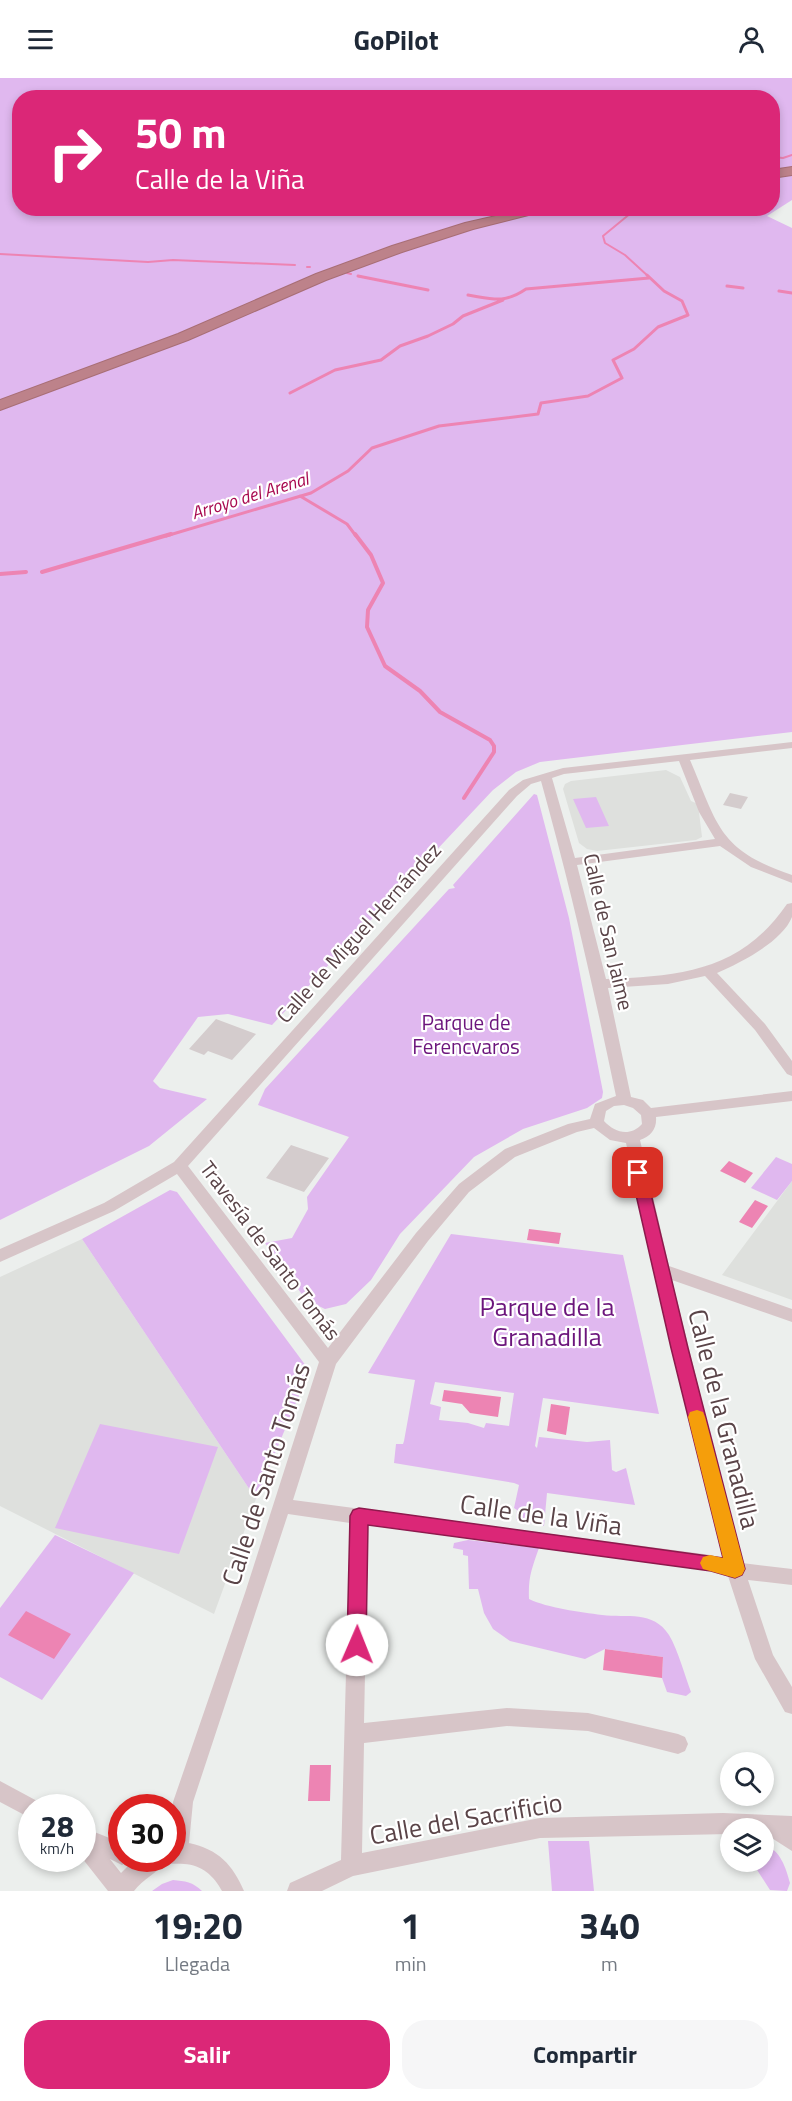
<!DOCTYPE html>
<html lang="es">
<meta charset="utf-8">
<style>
body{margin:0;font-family:"Titillium Web",sans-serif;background:#f6f6f7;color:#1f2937;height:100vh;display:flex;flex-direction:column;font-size:22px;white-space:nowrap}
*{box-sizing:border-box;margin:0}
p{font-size:20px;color:#747a83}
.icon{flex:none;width:33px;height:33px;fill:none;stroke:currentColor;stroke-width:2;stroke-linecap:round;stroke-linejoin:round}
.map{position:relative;height:1813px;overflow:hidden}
.side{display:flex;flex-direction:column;background:#fff;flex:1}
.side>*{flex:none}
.banner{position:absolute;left:12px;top:12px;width:768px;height:126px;border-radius:24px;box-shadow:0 3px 9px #0003;background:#db2777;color:#fff;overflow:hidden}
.controls{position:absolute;left:720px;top:1674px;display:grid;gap:12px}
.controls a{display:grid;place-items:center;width:54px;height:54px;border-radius:50%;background:#fff;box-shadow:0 3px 9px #0003;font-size:30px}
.speed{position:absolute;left:18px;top:1716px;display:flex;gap:12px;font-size:30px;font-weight:700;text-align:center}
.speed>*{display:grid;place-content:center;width:78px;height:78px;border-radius:50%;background:#fff;box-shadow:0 3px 9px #0003;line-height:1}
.speed small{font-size:15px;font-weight:400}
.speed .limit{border:9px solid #d22;background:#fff;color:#111}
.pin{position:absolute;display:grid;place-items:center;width:51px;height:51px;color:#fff;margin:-26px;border-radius:12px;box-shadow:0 3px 9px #0006}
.me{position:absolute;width:66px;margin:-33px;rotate:1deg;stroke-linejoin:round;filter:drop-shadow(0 0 4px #0008)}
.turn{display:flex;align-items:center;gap:21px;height:126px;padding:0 24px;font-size:27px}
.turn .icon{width:78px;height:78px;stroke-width:2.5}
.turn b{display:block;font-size:42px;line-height:51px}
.eta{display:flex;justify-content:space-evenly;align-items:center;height:102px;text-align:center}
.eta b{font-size:36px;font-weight:700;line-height:42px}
.cta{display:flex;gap:12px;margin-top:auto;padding:12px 24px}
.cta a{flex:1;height:69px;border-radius:24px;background:#db2777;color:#fff;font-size:24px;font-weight:700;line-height:69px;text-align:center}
.cta a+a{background:#f6f6f7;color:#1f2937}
header{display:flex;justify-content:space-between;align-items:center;height:78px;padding:0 24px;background:#fff;font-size:27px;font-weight:700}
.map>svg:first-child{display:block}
</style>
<header><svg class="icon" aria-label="menu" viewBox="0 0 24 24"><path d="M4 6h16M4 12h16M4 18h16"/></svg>GoPilot<svg class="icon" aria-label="person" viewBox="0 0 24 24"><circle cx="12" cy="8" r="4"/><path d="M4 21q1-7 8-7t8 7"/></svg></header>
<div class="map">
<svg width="792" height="1813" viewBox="0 0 792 1813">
<rect width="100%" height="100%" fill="#ecefed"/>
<!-- education -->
<path fill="#dee0dd" d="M666,692L680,699L691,723L698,726L702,759L696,762L597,773L587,771L579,765L563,711L565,706L571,703Z
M792,1103V1222L722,1197Z
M82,1161L256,1421L214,1536L0,1428V1199Z"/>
<!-- green -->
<path fill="#e0b8ef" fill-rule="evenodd" d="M0,0H792V122L767,138L792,150V654L540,684L516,694L493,712L272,947L228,936L198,939L153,1003L160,1010L207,1021L149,1068L0,1142ZM20,20H772V130H20Z
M534,716L537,717L569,840L603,1014L602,1020L587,1030L523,1051L474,1079L400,1156L371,1202L346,1226L325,1231L306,1222L265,1165L292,1160L308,1131L307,1119L349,1059L258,1027L265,1011L449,811L455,810L453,807Z
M596,719L609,748L586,750L573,721Z
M776,1079L792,1086V1103L777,1122L751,1110Z
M170,1112L177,1114L306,1288L308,1296L256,1421L82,1161Z
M451,1156L623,1177L659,1336L543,1320L535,1368L537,1370L539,1359L587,1364L610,1362L612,1392L616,1394L626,1390L635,1427L547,1415L544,1448L516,1442L517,1432L514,1430L519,1407L514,1405L394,1385L396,1366H403L404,1363L415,1302L368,1295ZM435,1304L514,1315L509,1348L486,1345L484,1350L468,1345L439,1342L441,1329L430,1326Z
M100,1346L218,1369L179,1476L55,1450Z
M55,1457L134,1495L42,1622L0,1599V1530Z
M468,1462L539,1470C532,1490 528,1499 529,1521C548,1530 580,1534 602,1537C627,1540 653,1532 669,1557C678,1572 685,1598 691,1614L686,1618L667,1614L662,1600L663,1579L605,1571L585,1581L510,1563L493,1551L484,1535L478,1511H469L468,1478L463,1477V1472L453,1470L454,1465Z
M548,1763H589L594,1813H552Z
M764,1767C780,1771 786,1790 790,1805L787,1813L770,1812L752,1784H764Z
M173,1802C185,1803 193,1804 202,1813H152L162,1806Z"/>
<!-- water -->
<path fill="#ed84b3" d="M729,1083L753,1095L745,1105L720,1093Z
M755,1122L768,1128L752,1150L739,1144Z
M529,1151L561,1155L559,1166L527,1162Z
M444,1312L501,1319L498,1339L470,1335L462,1326L442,1323Z
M551,1326L570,1329L566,1357L547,1353Z
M26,1533L71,1556L54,1581L8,1557Z
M605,1571L663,1579L662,1600L603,1592Z
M310,1687H331L330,1723H308Z"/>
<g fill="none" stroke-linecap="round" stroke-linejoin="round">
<!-- stream-far2 -->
<path stroke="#ed84b3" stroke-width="2" d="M772,79L783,80L792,77
M637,130L603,158L605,165L625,177L649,199
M0,176L148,184L173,182L295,187
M307,189H310
M347,195L351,196
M358,198L362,199"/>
<!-- stream-far1 -->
<path stroke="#ed84b3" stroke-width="3" d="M358,198L428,212
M727,208L743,210
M779,213L792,215
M468,217C493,221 504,226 526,211L649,200
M290,315L335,292L381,282L400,268L428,258L453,246L463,238L503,222
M300,418L347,446L356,458
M166,458L311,415L348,393L372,370L439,348L538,336L541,325L588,318L622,300L613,282L634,271L658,249L688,237L682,223L664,213L647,197"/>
<!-- stream -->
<path stroke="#ed84b3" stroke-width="4" d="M355,456L371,477L383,505L368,532L367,549L385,588L420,613L440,634L490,662L494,668V674L464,720
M42,494L171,456
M0,496L26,494"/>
</g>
<!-- building -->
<path fill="#d4cccd" d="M730,715L748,719L741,731L723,727Z
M216,941L256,956L232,982L208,973L204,977L189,971Z
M291,1067L329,1080L304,1114L266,1100Z"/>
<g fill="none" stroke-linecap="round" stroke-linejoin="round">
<!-- motorway casing -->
<g stroke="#a86e75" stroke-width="2">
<path id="motorway" d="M792,89V97L772,100V92Z
M531,130H556L473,151L402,174L326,202L188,262L0,332V322L178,256L316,196L392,168L465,145Z"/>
</g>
<!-- minor -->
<path fill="#d7c5c8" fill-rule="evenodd" d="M792,664V670L690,682C718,747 718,772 792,797V805L751,789L720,768L577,787L606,901C681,898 741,893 787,826L792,825C792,829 792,835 792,839C782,864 740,885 717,895L765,946L792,983V998L787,996L755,952L705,898L668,906L608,910L631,1019L643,1022L651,1030L792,1013V1023L656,1039C657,1051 651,1058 640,1062L669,1188L792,1231V1244L672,1202L742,1485L792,1491V1507L748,1502L773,1577L792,1609V1636L785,1634L755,1581L728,1498L711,1493L368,1447L364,1645L507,1630L588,1635L678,1656L685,1659L688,1666L685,1673L678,1676L588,1653L507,1648L364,1665L362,1775L540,1740L723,1735L792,1738V1773L767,1757H764V1750H730V1756L540,1760L353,1798L322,1813H287L290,1805L341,1782L350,1445L288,1436L193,1724L189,1765C218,1771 233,1787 244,1813H222C214,1798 202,1787 184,1786C177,1785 172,1787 165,1784C160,1793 142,1802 134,1813H108L82,1780V1749L122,1765V1780H131L129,1783L122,1787L110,1781L121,1795L136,1780H172L173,1724L245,1515L319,1284L177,1096L114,1133L0,1184V1171L104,1125L174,1084L509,712L523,702L563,690ZM679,683L699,734L715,761L575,780L552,700L564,696ZM541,703C570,807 594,912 616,1018L595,1026L590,1041L568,1046L505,1071L459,1106L416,1155L328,1270L188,1088L517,718L531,706ZM624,1027L633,1030L641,1037L642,1046C630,1059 615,1055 604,1043L606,1033L614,1028ZM594,1050L610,1062L626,1065L671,1270L723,1480L711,1477L293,1422L336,1286L428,1163L469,1114L515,1079L577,1054Z
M0,1703L39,1724L42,1730H32V1741L0,1724Z"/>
<!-- motorway -->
<use href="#motorway" fill="#bd828a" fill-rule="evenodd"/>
</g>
<!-- route -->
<path fill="#db2777" stroke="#8e194d" stroke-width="1.5" d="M638,1089L644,1091L646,1095L688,1270L745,1491L742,1497L735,1500L711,1493L368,1447L366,1567L364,1574L357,1576L350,1574L347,1567L350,1438L353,1432L359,1430L723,1480L671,1270L631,1095L633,1091Z"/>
<!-- slow -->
<path fill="#f59e0b" d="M697,1332L703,1334L705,1339L745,1491L742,1497L735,1500L703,1491L700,1485L703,1479L710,1477L723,1480L688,1339L690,1334Z"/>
<g text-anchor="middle" stroke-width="4.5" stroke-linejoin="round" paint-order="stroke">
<!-- far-water labels -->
<g font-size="18" font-style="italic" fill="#a8094f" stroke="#fff">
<text transform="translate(250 418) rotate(-17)" y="6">Arroyo del Arenal</text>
</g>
<!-- street labels -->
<g font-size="21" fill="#5a4448" stroke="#fff">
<text transform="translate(608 854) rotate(77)" y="7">Calle de San Jaime</text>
<text transform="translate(359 855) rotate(-48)" y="7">Calle de Miguel Hernández</text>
<text transform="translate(270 1173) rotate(53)" y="7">Travesía de Santo Tomás</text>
</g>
<!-- park labels -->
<g font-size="21" fill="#6c157c" stroke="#fff">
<text x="466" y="952">Parque de<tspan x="466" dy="24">Ferencvaros</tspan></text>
</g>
<!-- near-park labels -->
<g font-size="26" fill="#6c157c" stroke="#fff">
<text x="547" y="1238">Parque de la<tspan x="547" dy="30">Granadilla</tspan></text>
</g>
<!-- near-street labels -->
<g font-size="26" fill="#5a4448" stroke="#fff">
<text transform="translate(724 1341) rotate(76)" y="9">Calle de la Granadilla</text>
<text transform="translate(266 1396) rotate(-72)" y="9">Calle de Santo Tomás</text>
<text transform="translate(541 1437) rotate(8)" y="9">Calle de la Viña</text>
<text transform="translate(466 1741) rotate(-10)" y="9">Calle del Sacrificio</text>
</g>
</g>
</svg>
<div class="controls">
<a><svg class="icon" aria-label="search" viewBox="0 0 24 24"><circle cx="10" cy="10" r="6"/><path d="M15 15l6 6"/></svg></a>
<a><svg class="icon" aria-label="layers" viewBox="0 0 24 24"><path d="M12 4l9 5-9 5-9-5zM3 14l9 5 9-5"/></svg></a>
</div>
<div class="speed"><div>28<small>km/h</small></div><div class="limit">30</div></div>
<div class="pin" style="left:638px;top:1095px;background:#d93025"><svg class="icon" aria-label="arrive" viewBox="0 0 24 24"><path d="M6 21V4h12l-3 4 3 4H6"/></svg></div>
<svg class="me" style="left:357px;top:1567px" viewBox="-20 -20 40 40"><circle r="19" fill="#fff"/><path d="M0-13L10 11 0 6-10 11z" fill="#db2777"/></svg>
<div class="banner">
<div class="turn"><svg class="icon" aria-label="right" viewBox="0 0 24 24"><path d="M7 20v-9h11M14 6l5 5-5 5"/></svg><div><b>50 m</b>Calle de la Viña</div></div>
</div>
</div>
<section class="side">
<div class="eta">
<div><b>19:20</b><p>Llegada</p></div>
<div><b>1</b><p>min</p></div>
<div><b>340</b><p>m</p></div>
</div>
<div class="cta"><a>Salir</a><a>Compartir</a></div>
</section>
